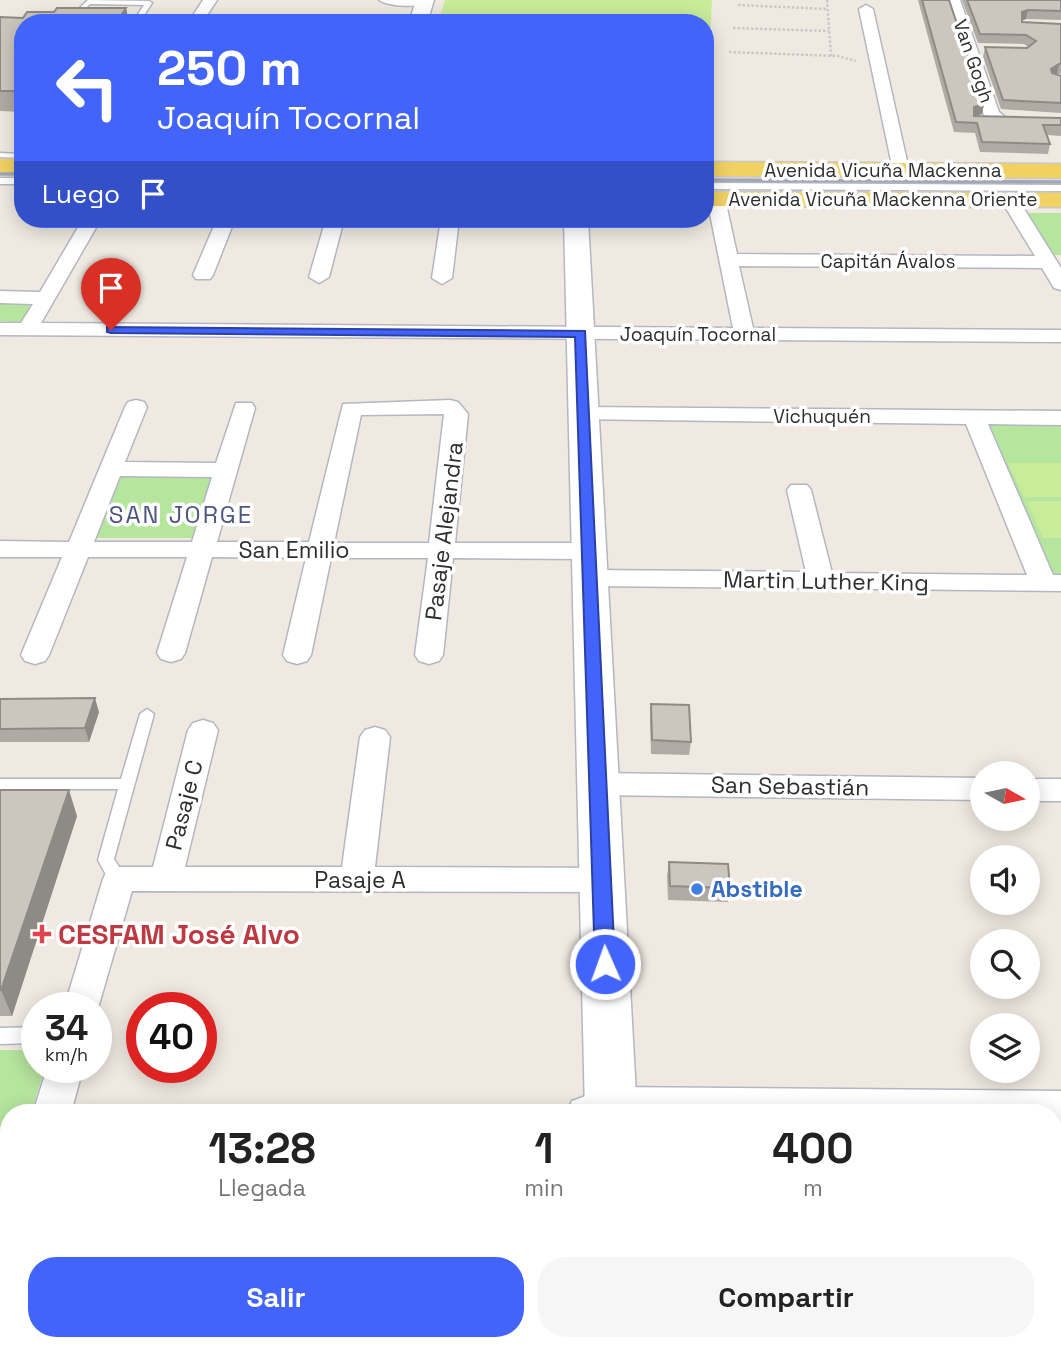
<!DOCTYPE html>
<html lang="es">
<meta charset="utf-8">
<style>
body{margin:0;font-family:"Space Grotesk",sans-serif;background:#f6f6f6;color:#222;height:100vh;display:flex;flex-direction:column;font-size:26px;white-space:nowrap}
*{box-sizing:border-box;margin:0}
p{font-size:23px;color:#767676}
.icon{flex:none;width:38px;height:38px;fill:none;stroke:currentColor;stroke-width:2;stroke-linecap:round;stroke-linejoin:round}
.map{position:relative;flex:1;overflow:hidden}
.drawer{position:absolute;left:0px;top:1104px;width:1062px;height:247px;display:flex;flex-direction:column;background:#fff;border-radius:28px 28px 0 0;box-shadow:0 4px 18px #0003}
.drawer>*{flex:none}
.top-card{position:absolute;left:14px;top:14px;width:700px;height:214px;border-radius:28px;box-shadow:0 4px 18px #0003;background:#4264fb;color:#fff;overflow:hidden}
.needle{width:46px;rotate:99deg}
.tools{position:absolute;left:970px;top:761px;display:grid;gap:14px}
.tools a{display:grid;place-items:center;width:70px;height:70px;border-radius:50%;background:#fff;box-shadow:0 4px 18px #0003;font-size:35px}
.speed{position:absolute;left:21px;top:992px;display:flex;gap:14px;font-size:35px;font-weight:700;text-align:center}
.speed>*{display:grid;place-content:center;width:91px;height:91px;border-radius:50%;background:#fff;box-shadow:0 4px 18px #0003;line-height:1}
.speed small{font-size:18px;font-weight:400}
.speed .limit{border:10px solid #d22;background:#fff;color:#111}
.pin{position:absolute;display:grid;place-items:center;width:60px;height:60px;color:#fff;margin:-72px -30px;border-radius:50% 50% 50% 0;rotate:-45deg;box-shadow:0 0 7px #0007}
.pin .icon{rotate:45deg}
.me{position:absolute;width:77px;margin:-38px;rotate:358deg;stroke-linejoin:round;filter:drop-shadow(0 0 5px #0008)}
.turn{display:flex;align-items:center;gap:24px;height:147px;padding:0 28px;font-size:32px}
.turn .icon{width:91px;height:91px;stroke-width:2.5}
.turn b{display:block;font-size:49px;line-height:60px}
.then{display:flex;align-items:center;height:66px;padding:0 28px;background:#0003;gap:14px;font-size:26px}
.eta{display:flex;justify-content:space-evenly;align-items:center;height:119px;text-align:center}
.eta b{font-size:42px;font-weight:600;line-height:49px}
.primary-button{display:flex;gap:14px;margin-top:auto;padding:14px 28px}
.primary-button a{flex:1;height:80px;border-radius:28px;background:#4264fb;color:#fff;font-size:28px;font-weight:600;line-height:80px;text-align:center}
.primary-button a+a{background:#f6f6f6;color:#222}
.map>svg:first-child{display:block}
</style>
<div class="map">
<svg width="1061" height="1350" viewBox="0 0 1061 1350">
<rect width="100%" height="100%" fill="#efe9e1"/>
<!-- green -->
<path fill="#b6e59e" d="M1027,213H1061V255H1053Z
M0,300H32L22,322L0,321Z
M981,423H1061V574H1048Z
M119,475H220L200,538H94Z
M0,1050H37V1068H45L31,1113H9V1185L0,1214Z
M1054,1327H1061V1350H669L667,1342H1054Z"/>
<!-- pitch -->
<path fill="#c9ec9a" d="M445,0H712L710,41H705V23H438Z
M1008,463H1061V497H1024Z
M1027,501H1061V538H1043Z"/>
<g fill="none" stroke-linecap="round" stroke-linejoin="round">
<!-- lane casing -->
<g stroke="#b4b7c1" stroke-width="3">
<path id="lane" d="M88,0L149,1L152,3L139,23H132L144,5L90,4L72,21H68V19Z
M0,153L23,154V158L0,157Z
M0,178H23V184H0Z
M705,183L1061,185V191L705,189Z
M147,709L154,714L114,859L127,879L125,883C111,888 104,871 98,860L118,789H0V779H121L140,714Z
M37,1027V1043L0,1044V1028Z"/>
</g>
<!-- street casing -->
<g stroke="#b4b7c1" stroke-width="3">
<path id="street" d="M203,0H217L202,23H188Z
M379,0H431L432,1C422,8 389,7 379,0Z
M946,0H960L999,112L1006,118L1004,121H992L984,115Z
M866,5L873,9L909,170L901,175L893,170L859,9Z
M716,194L725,199L737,254L1035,256L1001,200L1010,195L1016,196L1061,268V290L1054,288L1042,268L739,266L753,328L1061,330V342L0,335V323H21L33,304L0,303V291L40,292L83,219H101L41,323L733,328L707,199Z
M217,219H235L213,275L210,279H196L193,275Z
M326,219H344L329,277L319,283L309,277Z
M441,219H459L452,278L442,284L432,278Z
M136,400L144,402L147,407L125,462L216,463L236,403H252L255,408L217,542H309L343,404L450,400L458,402L468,414L455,543H589L598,546L602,551L598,556L589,559L453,558L443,655L439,661L429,664L419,661L415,655L428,558H331L311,655L307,661L297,664L287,661L283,655L306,558L212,557L185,653L181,659L171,662L161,659L157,653L187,557H88L49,655L45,661L35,664L25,661L21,655L62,557H0V541L69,542L125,407L128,402ZM444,414L429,543H334L361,415ZM120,476L212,477L192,542H94Z
M583,407L1061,411V425L988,424L1053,575H1061V591L590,586L581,584L577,578L581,572L590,570L806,572L787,490L791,485H807L811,490L832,573L1027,575L966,424L575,419L572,414L575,409Z
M203,720L213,723L218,730L185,867H342L360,737L365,730L375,727L385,730L390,737L375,867L602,868L614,871L618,880L614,889L602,892L132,891L96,1015V1008H64L103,879L107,870L119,867H153L188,730L193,723Z
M598,773L982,778V800L598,795L587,792L583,784L587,776Z
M1027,779H1061V801H1027Z
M47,1068H83L71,1113H33Z
M610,1087L1061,1091V1125L1054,1124V1113H566L572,1101Z
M9,1241V1308L0,1311V1245Z"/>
</g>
<!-- secondary casing -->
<g stroke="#b4b7c1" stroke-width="3">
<path id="secondary" d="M416,0H434L427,23H409Z
M564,219H588L637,1113H585Z
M590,1342H648L650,1350H590Z"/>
</g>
<!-- primary casing -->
<g stroke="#c9c9c9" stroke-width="3">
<path id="primary" d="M0,159H23V173H0Z
M705,162L1061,164V178L705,176Z
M705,192L1061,193V207L705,206Z"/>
</g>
<!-- path -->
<path stroke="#c9c9c9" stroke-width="2.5" stroke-dasharray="2.5 2" stroke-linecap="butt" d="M827,0L831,56
M738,5L828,9
M733,28L829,31
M729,52L838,56L856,61"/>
<!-- lane -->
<use href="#lane" fill="#fff" fill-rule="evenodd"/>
<!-- street -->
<use href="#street" fill="#fff" fill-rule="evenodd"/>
<!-- secondary -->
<use href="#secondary" fill="#fff" fill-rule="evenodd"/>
<!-- primary -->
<use href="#primary" fill="#f2d163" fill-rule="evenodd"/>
<!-- rail -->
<path stroke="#a3a6b8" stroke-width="3.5" d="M0,174H23
M705,180L1061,182"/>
</g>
<!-- wall -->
<path fill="#afaba4" d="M918,0H949L984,104L982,114L975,116L1061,118V136L1047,135L1050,144L1048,154L980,152L975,133L954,132Z
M962,0H1061V20L1026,19L1022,21V22L1061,24V74H1056L1061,76V113L1001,109L983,57L985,47H1028L1024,44L978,43Z
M126,8L129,23H23V112L0,111V17L23,18L54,12Z
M0,699L99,712L89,742H0Z
M651,704L691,742L689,755L651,754L650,717Z
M0,790L77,816L12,1016H0Z
M669,862L730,888L728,902L668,900L667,876Z"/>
<!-- shaded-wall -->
<path fill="#8e8b86" d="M126,8L129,23H116Z
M1028,10L1026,19L1020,21L1022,12Z
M1059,64L1057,74L1049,79L1051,69Z
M984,104L982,114L972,118L974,107Z
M95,698L99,712L89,742L85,728Z
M69,790L77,816L12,1016L1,990Z"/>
<!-- building -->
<path fill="#cbc7bf" stroke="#8e8b86" stroke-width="2" d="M922,0H949L984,104L974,107V116L1061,118V125H1043L1050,144L982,142L977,123L956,122Z
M967,0H1061V11L1028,10L1022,12V22L1061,24V64H1059L1051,69L1052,73L1061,76V103L1003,100L985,47L1027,48L1036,41L1026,35L980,34Z
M57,8H126L116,23H23V93H19L21,91H0V17L23,18L27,12H54Z
M95,698L85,728L0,729V699Z
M651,704L689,705L691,742L652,740Z
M0,790H69L1,990H0Z
M669,862L728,864L730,888L670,886Z"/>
<!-- route -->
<path fill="#4264fb" stroke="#2b41a3" stroke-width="2" d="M107,327L585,331L615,964L612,969L605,972L598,969L595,964L575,337L111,333L107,332Z"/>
<!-- markers -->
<circle fill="#3f7fe0" stroke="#fff" stroke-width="2.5" cx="697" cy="889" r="7"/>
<path fill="#e0444e" stroke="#fff" stroke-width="2.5" d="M38.5 923.5h7v7h7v7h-7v7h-7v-7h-7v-7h7z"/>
<g text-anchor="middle" stroke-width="7" stroke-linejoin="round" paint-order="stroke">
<!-- far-street labels -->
<g font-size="19" fill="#2e2e2e" stroke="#fff">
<text transform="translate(974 61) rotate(71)" y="7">Van Gogh</text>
<text x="883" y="177">Avenida Vicuña Mackenna</text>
<text x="883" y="206">Avenida Vicuña Mackenna Oriente</text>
<text x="888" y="268">Capitán Ávalos</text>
<text x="698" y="341">Joaquín Tocornal</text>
<text x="822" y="423">Vichuquén</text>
</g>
<!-- street labels -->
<g font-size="23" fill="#2e2e2e" stroke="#fff">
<text transform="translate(444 531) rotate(-83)" y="8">Pasaje Alejandra</text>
<text x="294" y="558">San Emilio</text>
<text transform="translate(826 581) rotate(1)" y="8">Martin Luther King</text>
<text transform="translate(790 786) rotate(1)" y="8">San Sebastián</text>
<text transform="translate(184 805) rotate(-76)" y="8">Pasaje C</text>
<text x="360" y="888">Pasaje A</text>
</g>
<!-- shop labels -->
<g font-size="23" font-weight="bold" fill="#366cbe" stroke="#fff" text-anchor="start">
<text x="711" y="897">Abstible</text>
</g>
<!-- neighbourhood labels -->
<g font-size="24" letter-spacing="2" fill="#4d5680" stroke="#fff">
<text x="181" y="523">SAN JORGE</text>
</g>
<!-- near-health labels -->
<g font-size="28" font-weight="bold" fill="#be3a42" stroke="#fff" text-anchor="start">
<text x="58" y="944">CESFAM José Alvo</text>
</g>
</g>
</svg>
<div class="tools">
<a><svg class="needle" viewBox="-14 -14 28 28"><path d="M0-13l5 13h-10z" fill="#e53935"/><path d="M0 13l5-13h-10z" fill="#767676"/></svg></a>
<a><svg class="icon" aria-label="sound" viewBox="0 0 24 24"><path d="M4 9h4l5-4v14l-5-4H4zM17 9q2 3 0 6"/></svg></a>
<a><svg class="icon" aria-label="search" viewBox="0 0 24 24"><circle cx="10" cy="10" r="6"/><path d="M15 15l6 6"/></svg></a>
<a><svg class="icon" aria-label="layers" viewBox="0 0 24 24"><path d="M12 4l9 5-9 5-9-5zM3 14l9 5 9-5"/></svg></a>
</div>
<div class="speed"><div>34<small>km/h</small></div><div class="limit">40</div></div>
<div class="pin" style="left:111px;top:330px;background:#d93025"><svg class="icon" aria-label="arrive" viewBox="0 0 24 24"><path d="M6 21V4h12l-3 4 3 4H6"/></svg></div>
<svg class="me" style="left:605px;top:964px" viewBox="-20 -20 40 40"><circle r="17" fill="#4264fb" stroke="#fff" stroke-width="3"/><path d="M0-11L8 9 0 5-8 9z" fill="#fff"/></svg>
<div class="top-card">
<div class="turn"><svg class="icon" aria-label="left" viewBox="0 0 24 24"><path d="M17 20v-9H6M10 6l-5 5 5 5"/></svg><div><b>250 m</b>Joaquín Tocornal</div></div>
<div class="then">Luego<svg class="icon" aria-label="arrive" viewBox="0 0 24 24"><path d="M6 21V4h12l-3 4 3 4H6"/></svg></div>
</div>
<section class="drawer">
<div class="eta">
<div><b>13:28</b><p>Llegada</p></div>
<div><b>1</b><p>min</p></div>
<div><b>400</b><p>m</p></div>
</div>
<div class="primary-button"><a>Salir</a><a>Compartir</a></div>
</section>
</div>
